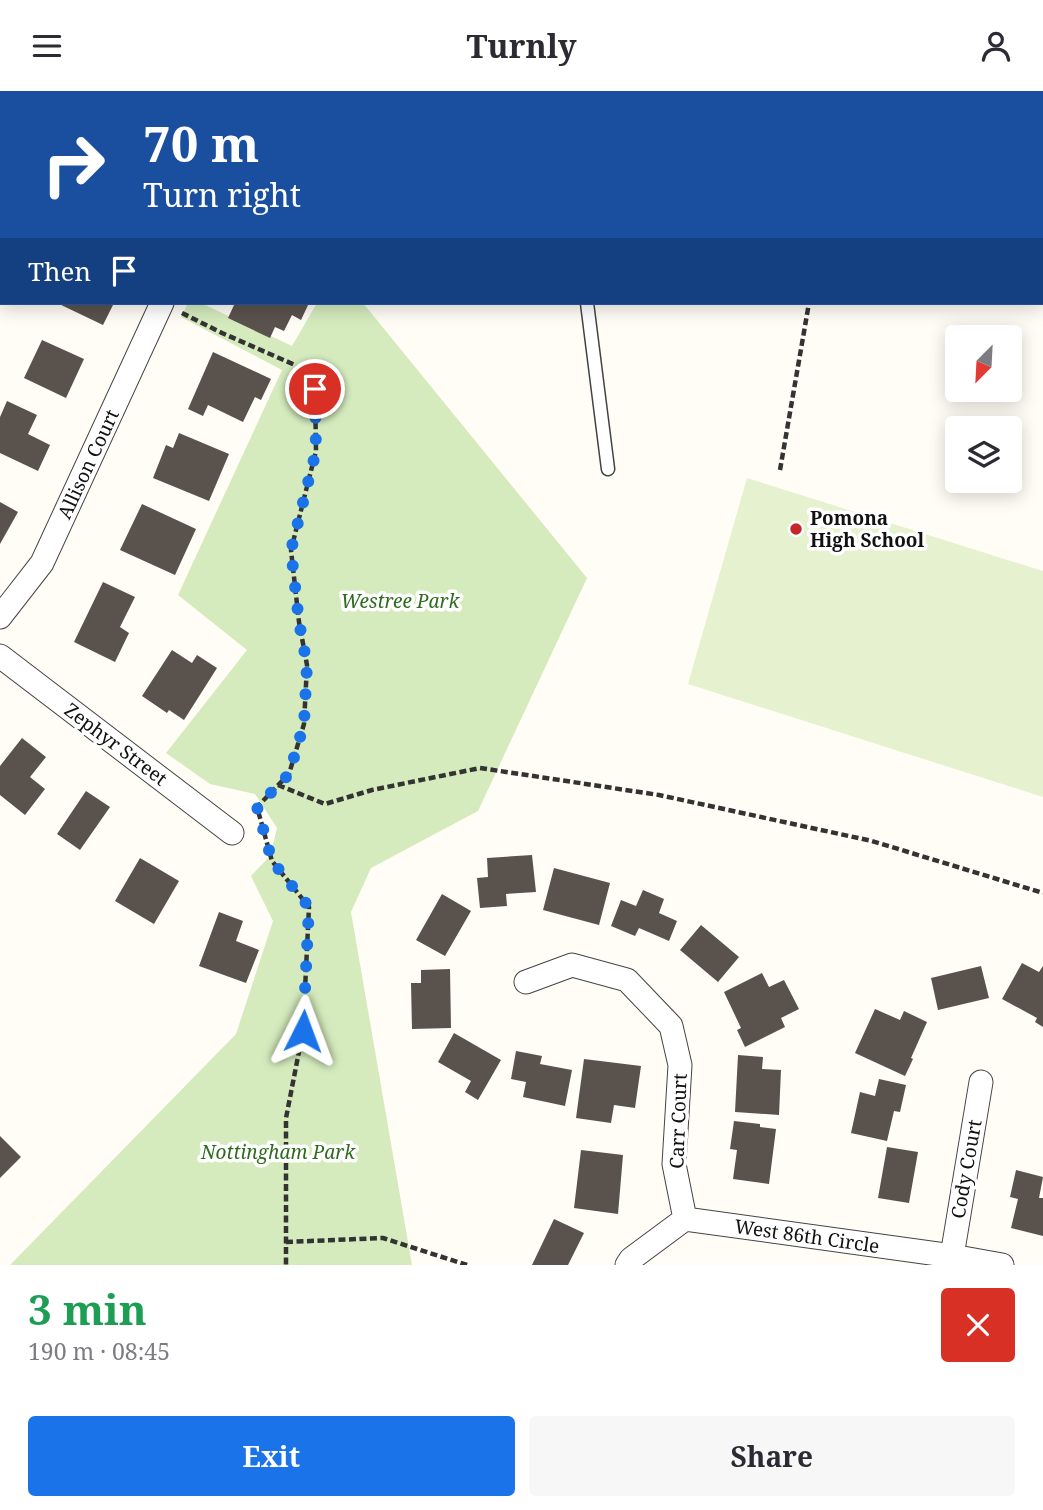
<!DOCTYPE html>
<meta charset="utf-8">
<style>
body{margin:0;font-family:"Noto Serif",serif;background:#f7f7f7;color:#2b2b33;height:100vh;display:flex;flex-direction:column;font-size:26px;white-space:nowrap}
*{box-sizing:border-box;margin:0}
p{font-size:23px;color:#7c7c81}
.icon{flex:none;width:38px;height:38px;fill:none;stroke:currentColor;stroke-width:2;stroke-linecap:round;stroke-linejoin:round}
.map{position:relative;height:1174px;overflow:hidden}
.drawer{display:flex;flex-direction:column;background:#fff;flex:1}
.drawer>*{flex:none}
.hud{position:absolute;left:0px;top:0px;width:1043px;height:214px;box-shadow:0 4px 18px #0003;background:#1a4fa0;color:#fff;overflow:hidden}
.needle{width:46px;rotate:204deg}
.fabs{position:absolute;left:945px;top:234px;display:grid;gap:14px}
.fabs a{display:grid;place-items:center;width:77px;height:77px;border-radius:7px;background:#fff;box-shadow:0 4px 18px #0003;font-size:35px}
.pin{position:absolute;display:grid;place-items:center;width:60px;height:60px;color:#fff;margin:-30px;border:4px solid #fff;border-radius:50%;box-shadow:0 2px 7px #0007}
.me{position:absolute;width:77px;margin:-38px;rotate:3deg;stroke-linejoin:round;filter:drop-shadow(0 0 5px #0008)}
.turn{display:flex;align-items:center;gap:24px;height:147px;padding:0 28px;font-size:32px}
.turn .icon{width:91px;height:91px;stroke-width:2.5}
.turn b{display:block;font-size:49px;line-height:60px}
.then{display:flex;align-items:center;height:66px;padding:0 28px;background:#0003;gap:14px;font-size:26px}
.round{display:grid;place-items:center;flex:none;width:74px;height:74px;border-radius:7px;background:#f7f7f7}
.overview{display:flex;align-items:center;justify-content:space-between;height:119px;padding:0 28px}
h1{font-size:42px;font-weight:700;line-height:52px;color:#1e9e55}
.primary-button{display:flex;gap:14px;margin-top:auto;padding:14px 28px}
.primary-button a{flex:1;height:80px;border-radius:7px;background:#1a73e8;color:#fff;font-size:28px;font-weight:700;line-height:80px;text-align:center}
.primary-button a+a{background:#f7f7f7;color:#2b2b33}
header{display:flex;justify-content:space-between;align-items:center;height:91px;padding:0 28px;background:#fff;font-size:32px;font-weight:700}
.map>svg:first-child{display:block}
</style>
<header><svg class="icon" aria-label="menu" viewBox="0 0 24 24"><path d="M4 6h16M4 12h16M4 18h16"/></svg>Turnly<svg class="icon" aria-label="person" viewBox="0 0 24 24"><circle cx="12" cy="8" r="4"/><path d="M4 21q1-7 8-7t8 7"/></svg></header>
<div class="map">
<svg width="1043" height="1174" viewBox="0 0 1043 1174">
<rect width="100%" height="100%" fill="#fffdf5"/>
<!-- green -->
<path fill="#d5ebbd" d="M188,212H201L292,255L317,212H363L587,487L478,720L371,777L351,821L412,1174H10L236,943L273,830L251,785L270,765L277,737L255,703L210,693L166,662L247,559L178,504L282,279L181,226Z"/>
<!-- pitch -->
<path fill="#e6f2cf" d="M747,387L1043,480V706L688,593Z"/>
<!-- building -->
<path fill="#5a524d" d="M57,212H114L103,234Z
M235,212H309L301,229L292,224L284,240L275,236L270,247L228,227Z
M42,249L84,268L66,307L24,287Z
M213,261L271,288L261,309L255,306L243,331L208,314L203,325L188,318Z
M7,310L37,324L28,343L50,354L38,380L0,362V326Z
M179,342L229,363L209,410L153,387L166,354L173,357Z
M0,411L18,421L0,453Z
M142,413L196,438L175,484L120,459Z
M103,491L135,506L120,536L129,542L115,571L74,551Z
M172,559L192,572L197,564L217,577L184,629L169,619L167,622L142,605Z
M22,647L46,666L30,686L45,698L25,724L0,704V675Z
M86,700L110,716L80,759L57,743Z
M532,764L536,801L506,803L507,815L480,817L477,787L488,786L487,767Z
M140,767L179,790L154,833L115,810Z
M554,777L610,792L599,834L543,819Z
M643,799L664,808L659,822L677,830L669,850L639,837L635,845L611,835L621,809L636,815Z
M442,803L471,820L445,865L416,849Z
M219,821L243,830L236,850L259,859L246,892L199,875Z
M701,834L739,866L718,891L680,859Z
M1022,872L1039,881L1043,875V936L1035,931L1037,927L1002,908Z
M981,875L989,907L938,919L931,887Z
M450,878L451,937L412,938L411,892H421V879Z
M762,882L769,896L784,889L799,918L781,927L785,936L745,956L737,939L741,937L724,901Z
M875,918L900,929L904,920L927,931L911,967L913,968L905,985L855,962Z
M454,942L501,969L478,1009L465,1001L471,990L438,971Z
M516,960L542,965L540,973L572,979L565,1015L523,1006L526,991L511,988Z
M738,964L763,966L762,978L781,979L779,1024L735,1021Z
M584,968L641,975L635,1017L614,1014L611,1032L576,1027Z
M879,988L906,994L900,1021L894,1020L887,1050L851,1042L860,1001L875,1005Z
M734,1030L760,1033V1036L776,1038L769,1093L733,1088L737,1059L730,1058Z
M0,1045L21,1066L0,1087Z
M887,1056L918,1061L909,1112L878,1107Z
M581,1059L623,1064L618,1123L574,1117Z
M1016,1079L1043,1086L1039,1107H1043V1145L1011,1137L1018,1108L1010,1106Z
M554,1128L584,1142L568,1174H532Z"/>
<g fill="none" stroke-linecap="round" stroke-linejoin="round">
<!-- lane casing -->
<g stroke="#444" stroke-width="15">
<path id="lane" d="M636,2L637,0
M1041,173H1043
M587,212L608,378"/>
</g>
<!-- street casing -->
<g stroke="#444" stroke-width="25">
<path id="street" d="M260,2L261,0
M0,526L42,472L162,212
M0,565L232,742
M526,891L572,874L627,889L671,935L680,974L674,1073L685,1128
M952,1165L981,991
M627,1174L631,1168L685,1128L952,1165L1002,1174"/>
</g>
<!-- path -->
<path stroke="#333" stroke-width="4.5" stroke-dasharray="7 3.5" stroke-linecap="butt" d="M1041,18L1042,15
M1041,75L1043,76
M182,222L222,242L295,274L315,298L316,360L291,459L299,531L307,574L304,633L289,683L257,716L272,770L309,816L303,940L286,1027V1174
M780,379L809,212
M278,694L325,713L372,699L480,677L659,704L872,750L1043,802
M286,1151L383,1147L467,1174"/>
<!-- lane -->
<use href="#lane" stroke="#fff" stroke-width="12"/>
<!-- street -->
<use href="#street" stroke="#fff" stroke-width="23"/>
</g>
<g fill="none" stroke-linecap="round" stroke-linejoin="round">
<!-- route -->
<path stroke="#1a73e8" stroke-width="12" stroke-dasharray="0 21.6" d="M303,940L309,816L272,770L257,716L289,683L304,633L307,574L299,531L291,459L316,360L315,298"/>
</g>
<!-- markers -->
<circle fill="#c4262e" stroke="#fff" stroke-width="2.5" cx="796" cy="438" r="7"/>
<g text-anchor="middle" stroke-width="7" stroke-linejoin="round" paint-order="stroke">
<!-- street labels -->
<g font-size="19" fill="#111" stroke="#fff">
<text transform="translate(88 373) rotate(-65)" y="7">Allison Court</text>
<text transform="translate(116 653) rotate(37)" y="7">Zephyr Street</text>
<text transform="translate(678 1030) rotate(-88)" y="7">Carr Court</text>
<text transform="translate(966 1078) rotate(-80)" y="7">Cody Court</text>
<text transform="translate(807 1145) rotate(8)" y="7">West 86th Circle</text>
</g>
<!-- poi labels -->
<g font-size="19" font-weight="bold" fill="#111" stroke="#fff" text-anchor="start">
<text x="810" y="434">Pomona<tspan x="810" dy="22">High School</tspan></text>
</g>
<!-- park labels -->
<g font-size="19" font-style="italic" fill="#2f6b1f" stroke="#fff">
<text x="400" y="517">Westree Park</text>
<text x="278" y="1068">Nottingham Park</text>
</g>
</g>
</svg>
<div class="fabs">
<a><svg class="needle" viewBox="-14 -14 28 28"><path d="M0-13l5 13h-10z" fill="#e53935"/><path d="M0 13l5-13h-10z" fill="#7c7c81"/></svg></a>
<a><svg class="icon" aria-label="layers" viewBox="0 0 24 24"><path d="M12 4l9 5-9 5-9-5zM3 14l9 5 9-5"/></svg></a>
</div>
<div class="pin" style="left:315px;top:298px;background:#d93025"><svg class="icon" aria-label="arrive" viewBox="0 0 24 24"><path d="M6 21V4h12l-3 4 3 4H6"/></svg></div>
<svg class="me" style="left:303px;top:940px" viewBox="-20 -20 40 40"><path d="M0-17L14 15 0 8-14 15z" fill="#1a73e8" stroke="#fff" stroke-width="4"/></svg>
<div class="hud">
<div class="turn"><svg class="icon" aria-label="right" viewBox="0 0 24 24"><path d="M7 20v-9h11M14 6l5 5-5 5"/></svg><div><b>70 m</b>Turn right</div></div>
<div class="then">Then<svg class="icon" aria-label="arrive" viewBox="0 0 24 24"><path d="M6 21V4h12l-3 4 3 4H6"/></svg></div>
</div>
</div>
<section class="drawer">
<div class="overview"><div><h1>3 min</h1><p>190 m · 08:45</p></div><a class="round" style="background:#d93025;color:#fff"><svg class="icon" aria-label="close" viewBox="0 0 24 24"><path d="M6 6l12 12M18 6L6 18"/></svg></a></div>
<div class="primary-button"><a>Exit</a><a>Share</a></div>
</section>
